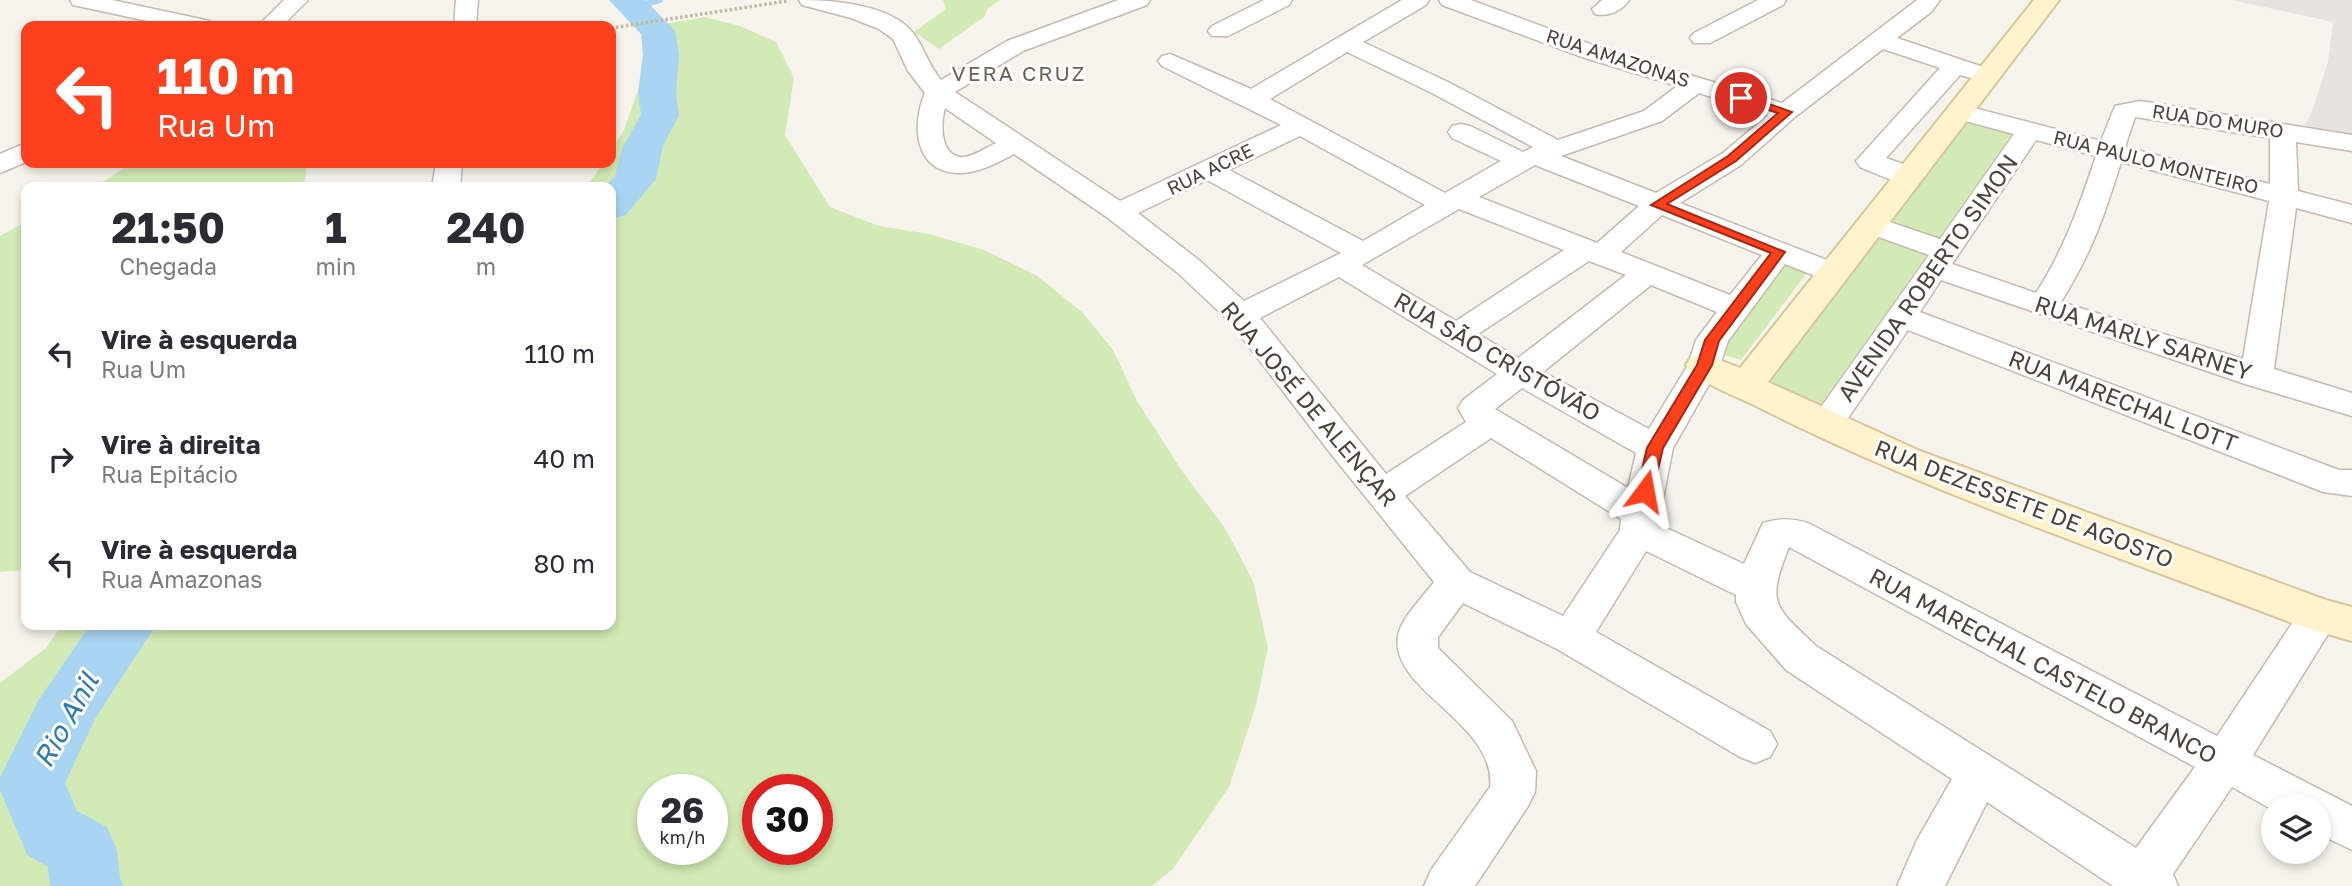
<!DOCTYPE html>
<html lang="pt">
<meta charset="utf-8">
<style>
body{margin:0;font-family:"Golos Text",sans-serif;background:#f2f2f3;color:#2b2b33;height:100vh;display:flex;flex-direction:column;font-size:26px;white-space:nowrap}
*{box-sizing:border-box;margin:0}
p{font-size:23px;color:#7c7c81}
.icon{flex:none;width:38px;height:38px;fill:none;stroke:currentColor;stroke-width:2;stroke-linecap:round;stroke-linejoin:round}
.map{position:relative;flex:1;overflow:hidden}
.side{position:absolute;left:21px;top:182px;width:595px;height:448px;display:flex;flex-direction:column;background:#fff;border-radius:14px;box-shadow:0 4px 10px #0003}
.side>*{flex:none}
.hud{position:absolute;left:21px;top:21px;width:595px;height:147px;border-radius:14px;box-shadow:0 4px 10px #0003;background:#fc3f1d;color:#fff;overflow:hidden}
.fabs{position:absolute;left:2261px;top:794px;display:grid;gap:14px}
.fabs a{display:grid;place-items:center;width:70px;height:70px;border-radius:50%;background:#fff;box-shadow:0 4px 10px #0003;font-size:35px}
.speed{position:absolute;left:637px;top:774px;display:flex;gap:14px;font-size:35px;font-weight:700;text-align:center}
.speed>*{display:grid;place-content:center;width:91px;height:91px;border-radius:50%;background:#fff;box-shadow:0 4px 10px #0003;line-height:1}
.speed small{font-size:18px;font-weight:400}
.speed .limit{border:10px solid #d22;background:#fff;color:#111}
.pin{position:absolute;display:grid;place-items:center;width:60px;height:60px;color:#fff;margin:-30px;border:4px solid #fff;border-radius:50%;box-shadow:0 2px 7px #0007}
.me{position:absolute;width:77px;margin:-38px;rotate:13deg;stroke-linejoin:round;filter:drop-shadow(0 0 5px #0008)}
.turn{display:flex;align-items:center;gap:24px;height:147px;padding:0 21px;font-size:32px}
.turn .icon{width:91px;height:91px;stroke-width:2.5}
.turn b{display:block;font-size:49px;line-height:60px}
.eta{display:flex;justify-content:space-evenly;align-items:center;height:119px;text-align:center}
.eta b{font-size:42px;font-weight:700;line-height:49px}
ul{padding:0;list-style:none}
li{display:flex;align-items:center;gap:21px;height:105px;padding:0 21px}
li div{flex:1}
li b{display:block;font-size:26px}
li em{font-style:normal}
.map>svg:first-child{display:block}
</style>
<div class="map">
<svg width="2352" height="886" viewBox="0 0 2352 886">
<rect width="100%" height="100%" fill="#f6f3ec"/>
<!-- industrial -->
<path fill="#e6e2dd" d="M2232,0H2352V138L2302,131L2311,114L2328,62L2333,22Z"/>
<!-- green -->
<path fill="#d2eab5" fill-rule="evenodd" d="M943,0H1000L988,8L984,17L939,49L914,32L946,9Z
M705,17L740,26L776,42L794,78L785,135L830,207L879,226L929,234L984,250L1036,275L1082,312L1113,350L1137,401L1182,471L1225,528L1253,581L1268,648L1256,705L1229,787L1173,869L1152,886H0V683L46,648L62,625H611V187H586L603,163H611V150L623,132L641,82L647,38L654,26ZM653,789H712V849H653ZM817,789V849H758V789Z
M1966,121L2012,134L1938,239L1888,222Z
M133,163H307L304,187H94Z
M26,222V570L0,572V236Z
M1878,237L1927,255L1818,409L1770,380Z
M1788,264L1802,269L1806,274L1741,360L1717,353L1780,265Z"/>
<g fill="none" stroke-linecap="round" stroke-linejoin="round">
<!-- stream -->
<path stroke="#a9d4f2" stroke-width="6" d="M634,7L660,0"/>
<!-- river -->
<path fill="#a9d4f2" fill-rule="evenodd" d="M609,0H645L675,31L679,54L676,93L679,115L663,146L656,179L626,215L611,219V187H605L615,176L623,146L641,115L638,93L643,54L641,34Z
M90,625H156L95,719L65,783L77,811L107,827L117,850L120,878L124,886H50L48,867L27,855L0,790V777L38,701Z"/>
<!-- street casing -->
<g stroke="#c2bbae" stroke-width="3">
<path id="street" d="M70,0H112L210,21L213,26H171L73,5Z
M284,0H308L282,26H258Z
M456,0H478L476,26H454Z
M799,0C831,0 891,4 913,33C924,47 928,65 941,80L1007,41L1118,0H1150L1147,5L1023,51L955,92L1120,201L1281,125L1162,66L1158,61L1162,56L1170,54L1251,89L1402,0H1429L1426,5L1363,42L1448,82L1558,140L1644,111L1677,86L1582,57L1442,5L1439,0H1471L1598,47L1782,103L1917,0H1940L1931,12L1897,38L1983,67L1986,72L1983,77L1974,79L1960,75L1886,158L1920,170L1924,176L1920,182C1900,187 1878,174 1860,167L1856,161L1940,68L1883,49L1795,117L1741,165L1680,203L1845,267L1849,273L1845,279L1834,282L1823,279L1785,264L1728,341L1720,365L1673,448L1658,524L1744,564L1763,523C1779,518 1792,518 1808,523L2217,736L2305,604L2319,599L2333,604L2339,615L2333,626L2253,755L2352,806V850L2319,834V807H2273V810L2232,787L2173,874L2178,886H2113L1987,802L1945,886H1897L1917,840L1952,779L1786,670L1746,624L1736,602V595L1646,551L1596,632L1770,731L1777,744L1770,757L1755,763L1740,757L1557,649L1463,603L1438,637V648L1512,721L1536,771L1535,792L1528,806L1475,886H1424L1431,870L1490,787C1497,723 1389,690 1398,636C1401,618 1423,597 1434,582L1331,454L1230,322L1178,273L1108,218L1014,154C997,163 977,174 957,173C913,171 912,123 925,93L908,71L893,39L879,29L851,18L802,5ZM1347,52L1430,92L1533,147L1523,152L1470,126L1461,124L1452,126L1448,132L1452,138L1501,161L1445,193L1270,99ZM1699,93L1768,115L1723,153L1656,193L1561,156L1662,121ZM945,108L996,143C987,147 970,159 960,157C939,153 941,122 945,108ZM1300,136L1425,205L1363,241L1229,170ZM1535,165L1639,206L1597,243L1479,197ZM1207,180L1341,253L1244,301L1200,261L1138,213ZM1459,209L1564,250L1456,321L1362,265ZM1662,215L1762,255L1730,295L1621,252ZM1589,261L1626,275L1518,358L1478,334ZM1339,277L1497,374L1463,400L1458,408L1466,422L1386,474L1260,318ZM1651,285L1717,312L1696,340L1688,365L1649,429L1543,372ZM1522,388L1636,453L1628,488L1495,409ZM1491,438L1621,519L1620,530L1563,616L1470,572L1405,496ZM1789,547L2195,767L2136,848L1816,646C1774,606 1766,604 1789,547Z
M1264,0H1292L1289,5L1228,36H1212L1208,31L1212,26Z
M1602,0H1629C1622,11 1608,17 1595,14L1592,9Z
M1758,0H1786L1783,5L1710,43H1694L1690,38L1694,33Z
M2140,101L2352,135V151L2296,142L2298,191L2352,205V223L2296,208L2274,369L2352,393V416L2245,384L1941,280L1920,312L2339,470H2352V496L2323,492L1908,330L1838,433L1826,437L1814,433L1809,425L1814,417L1929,255L1862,231L1858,225L1862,219L1872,216L1940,239L2014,134L1950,117L1946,112L1950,107L1959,104L2101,141L2115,106ZM2135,117L2270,138V184L2125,147ZM2036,140L2096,156C2080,204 2064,250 2036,293L1952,264ZM2121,162L2269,201L2243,359L2061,302C2092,252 2104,217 2121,162Z
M26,143V162L0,173V154Z
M436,163H462L460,187H432Z"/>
</g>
<!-- secondary casing -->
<g stroke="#d6c79b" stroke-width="4">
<path id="secondary" d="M2034,0H2059L1768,382L1920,451L2326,600L2352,607V641L2303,627C2120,557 1933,495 1758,407C1739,397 1697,383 1686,365L1691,357L1704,354L1740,368Z"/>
</g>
<!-- path -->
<path stroke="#c4b79f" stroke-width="3.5" stroke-dasharray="2.5 2.5" stroke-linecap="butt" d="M611,28L787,1"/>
<!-- street -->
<use href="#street" fill="#fff" fill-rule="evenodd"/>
<!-- secondary -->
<use href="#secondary" fill="#fff3cd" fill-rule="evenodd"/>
</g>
<!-- route -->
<path fill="#fc3f1d" stroke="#a42913" stroke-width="2" d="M1741,94L1792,112L1736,161L1667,204L1785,252L1719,341L1712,365L1663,448L1653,491L1645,497L1637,491L1647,448L1697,365L1705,340L1771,253L1651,205L1728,156L1778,113L1737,100L1736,98Z"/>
<g text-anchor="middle" stroke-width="6" stroke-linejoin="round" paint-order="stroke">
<!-- far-street labels -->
<g font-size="19" fill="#4b4439" stroke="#fff">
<text transform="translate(1618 58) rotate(18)" y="7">RUA AMAZONAS</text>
<text transform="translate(2218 121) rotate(9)" y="7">RUA DO MURO</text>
<text transform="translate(2156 162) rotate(14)" y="7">RUA PAULO MONTEIRO</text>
<text transform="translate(1210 169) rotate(-26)" y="7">RUA ACRE</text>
</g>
<!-- far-neighbourhood labels -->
<g font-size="21" letter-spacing="2" fill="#6e6250" stroke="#fff">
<text x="1019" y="81">VERA CRUZ</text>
</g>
<!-- street labels -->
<g font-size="23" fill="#4b4439" stroke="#fff">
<text transform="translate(1928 278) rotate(-55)" y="8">AVENIDA ROBERTO SIMON</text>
<text transform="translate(2143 338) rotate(18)" y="8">RUA MARLY SARNEY</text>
<text transform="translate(1497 357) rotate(30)" y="8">RUA SÃO CRISTÓVÃO</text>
<text transform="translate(2123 401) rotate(21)" y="8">RUA MARECHAL LOTT</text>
<text transform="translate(1309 404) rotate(50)" y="8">RUA JOSÉ DE ALENÇAR</text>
<text transform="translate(2024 504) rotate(21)" y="8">RUA DEZESSETE DE AGOSTO</text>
<text transform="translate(2043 666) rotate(28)" y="8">RUA MARECHAL CASTELO BRANCO</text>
</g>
<!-- near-water labels -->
<g font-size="28" font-style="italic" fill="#2e7ab2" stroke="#fff">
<text transform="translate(66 720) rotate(-61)" y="10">Rio Anil</text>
</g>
</g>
</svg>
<div class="fabs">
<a><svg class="icon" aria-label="layers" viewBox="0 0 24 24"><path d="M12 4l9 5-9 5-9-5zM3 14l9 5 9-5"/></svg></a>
</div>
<div class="speed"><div>26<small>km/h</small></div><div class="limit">30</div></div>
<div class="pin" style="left:1741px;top:98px;background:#d93025"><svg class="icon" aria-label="arrive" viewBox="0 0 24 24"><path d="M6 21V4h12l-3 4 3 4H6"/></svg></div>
<svg class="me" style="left:1645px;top:491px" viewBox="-20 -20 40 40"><path d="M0-17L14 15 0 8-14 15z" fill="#fc3f1d" stroke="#fff" stroke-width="4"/></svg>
<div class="hud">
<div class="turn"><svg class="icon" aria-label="left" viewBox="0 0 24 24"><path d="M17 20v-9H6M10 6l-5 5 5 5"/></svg><div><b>110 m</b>Rua Um</div></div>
</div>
<section class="side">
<div class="eta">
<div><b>21:50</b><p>Chegada</p></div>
<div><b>1</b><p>min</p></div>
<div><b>240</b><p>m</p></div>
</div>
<ul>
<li><svg class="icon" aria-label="left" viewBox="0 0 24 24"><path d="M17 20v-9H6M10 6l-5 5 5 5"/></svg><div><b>Vire à esquerda</b><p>Rua Um</p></div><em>110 m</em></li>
<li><svg class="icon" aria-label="right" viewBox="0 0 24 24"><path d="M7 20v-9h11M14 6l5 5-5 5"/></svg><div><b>Vire à direita</b><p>Rua Epitácio</p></div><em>40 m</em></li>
<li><svg class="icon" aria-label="left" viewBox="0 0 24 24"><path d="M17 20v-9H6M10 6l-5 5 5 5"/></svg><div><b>Vire à esquerda</b><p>Rua Amazonas</p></div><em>80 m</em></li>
</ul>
</section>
</div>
